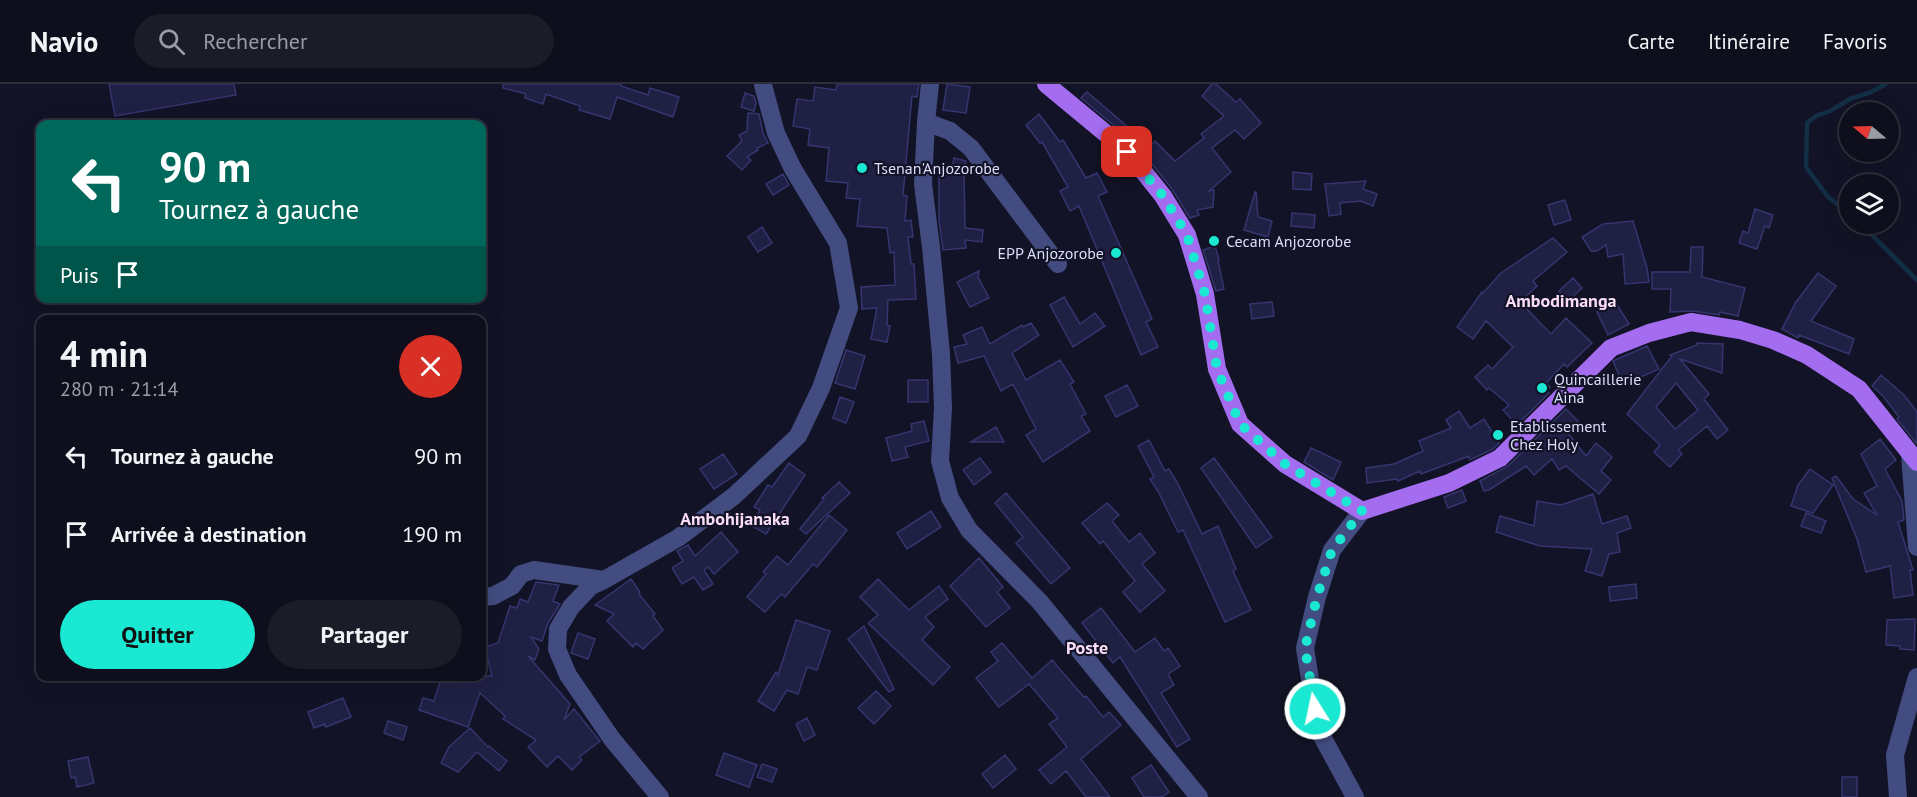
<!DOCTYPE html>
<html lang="fr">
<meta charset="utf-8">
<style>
body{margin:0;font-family:"PT Sans",sans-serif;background:#1c1c29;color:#f1f3f6;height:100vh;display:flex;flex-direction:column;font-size:22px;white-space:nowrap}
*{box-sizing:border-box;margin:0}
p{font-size:20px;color:#9b9ca3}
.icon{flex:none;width:33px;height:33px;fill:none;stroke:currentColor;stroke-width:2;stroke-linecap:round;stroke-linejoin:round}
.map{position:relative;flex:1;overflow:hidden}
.drawer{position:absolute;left:36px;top:231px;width:450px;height:366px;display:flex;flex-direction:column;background:#0e0e1c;border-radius:12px;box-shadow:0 6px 24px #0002,0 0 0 2px #2e2e3b}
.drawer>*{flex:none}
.guide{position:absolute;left:36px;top:36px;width:450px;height:183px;border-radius:12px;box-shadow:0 6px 24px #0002,0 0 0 2px #2e2e3b;background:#00695c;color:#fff;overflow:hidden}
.needle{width:39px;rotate:289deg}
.controls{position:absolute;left:1839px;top:18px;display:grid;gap:12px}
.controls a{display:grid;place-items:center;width:60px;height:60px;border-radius:50%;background:#0e0e1c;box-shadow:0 6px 24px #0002,0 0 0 2px #2e2e3b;font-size:30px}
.pin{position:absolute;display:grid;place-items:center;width:51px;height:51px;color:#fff;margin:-26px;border-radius:12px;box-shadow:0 3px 9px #0006}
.me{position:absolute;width:66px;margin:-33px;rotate:350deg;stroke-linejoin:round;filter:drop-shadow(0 0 4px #0008)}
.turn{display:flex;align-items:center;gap:21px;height:126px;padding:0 24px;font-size:27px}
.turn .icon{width:78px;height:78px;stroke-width:2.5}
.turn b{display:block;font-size:42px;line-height:51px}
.then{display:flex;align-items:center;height:57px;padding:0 24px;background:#0003;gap:12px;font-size:22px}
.round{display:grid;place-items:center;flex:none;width:63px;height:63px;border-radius:32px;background:#1c1c29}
.overview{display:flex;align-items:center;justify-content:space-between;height:102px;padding:0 24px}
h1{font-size:36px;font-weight:700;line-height:45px}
.button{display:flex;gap:12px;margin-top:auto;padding:12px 24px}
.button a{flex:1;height:69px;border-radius:36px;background:#1be8d2;color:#111;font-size:24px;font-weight:700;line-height:69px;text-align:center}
.button a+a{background:#1c1c29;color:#f1f3f6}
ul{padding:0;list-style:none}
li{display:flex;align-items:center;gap:18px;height:78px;padding:0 24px}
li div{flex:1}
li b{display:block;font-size:22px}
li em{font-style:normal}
header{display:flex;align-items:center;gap:36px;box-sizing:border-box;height:84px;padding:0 30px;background:#0e0e1c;border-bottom:2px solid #2e2e3b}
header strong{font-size:28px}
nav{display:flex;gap:33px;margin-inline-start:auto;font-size:21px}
.search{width:420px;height:54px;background:#1c1c29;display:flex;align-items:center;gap:15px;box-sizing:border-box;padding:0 21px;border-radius:33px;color:#9b9ca3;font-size:22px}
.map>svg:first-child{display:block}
</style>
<header>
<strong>Navio</strong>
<div class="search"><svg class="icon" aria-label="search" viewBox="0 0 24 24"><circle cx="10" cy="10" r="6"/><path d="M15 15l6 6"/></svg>Rechercher</div>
<nav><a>Carte</a><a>Itinéraire</a><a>Favoris</a></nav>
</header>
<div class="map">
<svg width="1917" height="713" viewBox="0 0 1917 713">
<rect width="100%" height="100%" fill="#121326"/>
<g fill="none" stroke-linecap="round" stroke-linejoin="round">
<!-- stream -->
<path stroke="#122f45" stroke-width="4.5" d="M1850,130L1828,113L1806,83L1807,39L1816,32L1830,27L1850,15L1871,8L1886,0
M1861,140L1917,196"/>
</g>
<!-- building -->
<path fill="#202045" stroke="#35356f" stroke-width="1.5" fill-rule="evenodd" d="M109,0H234L236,11L115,32Z
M503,0H621V2L648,11L650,4L679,13L673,33L617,13L610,35L579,26L580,22L546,10L543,20L525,14L526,10L503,4Z
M837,0H919L917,13L912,12L903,111L907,112L905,137L911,136L913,153H908L911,180H914L916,215L888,216L887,241L890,242L887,258L871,255L877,224L862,225L861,203L895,201L894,168L890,169L887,144L857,142L860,115L846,114L848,99L826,97L829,64L808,61L810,45L793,42L797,15L813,17L815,3L836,6Z
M947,0L970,3L966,29L943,26Z
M1212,0H1216L1236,18L1240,15L1261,39L1244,55L1235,46L1212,64L1231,88L1209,107L1214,106L1213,123L1197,126L1199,131L1190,134L1172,105L1136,60L1081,14L1087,8L1150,62L1155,57L1175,77L1204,54L1201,50L1224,32L1202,12Z
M745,9L754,12L756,19L754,27L741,23Z
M748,29L759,30L763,49L768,59L757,64L758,66L747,73L751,76L742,86L727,72L742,57L739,51L747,47Z
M1039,30L1060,58L1063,56L1086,94L1097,89L1107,108L1098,112L1152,235L1146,238L1158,263L1141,271L1079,122L1070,127L1060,107L1068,103L1042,58L1040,59L1026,41Z
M954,74L966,77L964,88L965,144L983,146L982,158L965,156L966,164L943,166L939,136V90H951Z
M1293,88L1312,90L1311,106L1293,105Z
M783,90L789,101L773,111L766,100Z
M1366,97L1363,105L1377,110L1373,122L1361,117L1340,119L1341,130L1329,132L1325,100Z
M1255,108H1256L1258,133L1272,137L1268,153L1244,146Z
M1565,116L1571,136L1554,141L1548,121Z
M1755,125L1773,131L1769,144L1765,142L1757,165L1739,159L1743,147L1748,149Z
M1292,129L1315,131L1314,144L1291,142Z
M1633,137L1647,184L1649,198L1625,200L1623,170L1608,173L1606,161L1597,167H1591L1582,153L1603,140Z
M762,143L772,159L758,168L748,153Z
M1553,154L1567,168L1533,197L1537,202L1520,218L1551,250L1566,234L1592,259L1567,283L1564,280L1546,299L1550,303L1546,306L1549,309L1517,341L1503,326L1509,321L1489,304L1487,306L1475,293L1488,281L1492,285L1513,263L1486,237L1473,255L1457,243L1482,208L1483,209L1501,189Z
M1215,162L1219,176L1218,177L1224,205L1216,207L1203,166Z
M1691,163H1703L1702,193L1745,204L1738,232L1720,228L1719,231L1693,227L1670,228L1671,205H1652V188H1690Z
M979,187L978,193L989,214L970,223L957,198Z
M1818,189L1836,202L1811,237L1854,255L1849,270L1799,251L1798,254L1782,245L1796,218Z
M1573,194L1582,204L1568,217L1559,207Z
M1064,213L1080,240L1095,229L1105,242L1073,263L1050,221Z
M1272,218L1274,232L1252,235L1250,220Z
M1616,219L1629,240L1608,251L1597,228Z
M1031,239L1039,251L1012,269L1026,296L1060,276L1074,298L1070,300L1086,330L1081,332L1090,347L1043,378L1026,351L1036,345L1013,300L1001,307L984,272L958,279L954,263L967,260L963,251L982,243L990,260L1022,241L1023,243Z
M1697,259L1723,260L1722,289L1680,275L1709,310L1704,315L1728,346L1717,355L1707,342L1678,366L1682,370L1670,383L1654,368L1660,361L1627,330L1672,272L1670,271L1697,261ZM1676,299L1698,326L1675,345L1656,323Z
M1647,262L1659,285L1623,301L1613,277Z
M846,266L865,272L855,305L835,299Z
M1881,291L1904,311L1917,328V360L1897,335L1899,333L1883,312L1872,302Z
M908,296H928V318H908Z
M1127,301L1138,322L1116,333L1105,312Z
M840,313L854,318L846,339L833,334Z
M1566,325L1578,337L1567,348L1586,372L1596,359L1612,373L1601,387L1611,396L1599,410L1566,382L1559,386L1552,375L1534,391L1526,382L1489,406L1484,407L1480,397L1508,382Z
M1459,327L1470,344L1484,335L1499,359L1493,365L1470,376L1469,372L1421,390L1420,387L1398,397L1397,395L1367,399L1366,384L1394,380L1423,367L1419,357L1451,344L1446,336Z
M924,337L929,357L905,363L908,373L892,377L886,354L912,347L911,340Z
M996,343L1004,358H971Z
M1880,355L1896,376L1885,385L1902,417L1904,436L1898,438L1913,486H1910L1913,511L1894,514L1890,482L1866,488L1857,455L1832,394L1836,392L1853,415L1877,431L1864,409L1877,402L1861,370Z
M1149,356L1165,387L1169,385L1178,400L1202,450L1218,442L1236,485L1233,487L1251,526L1225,538L1183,446L1178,448L1159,409L1150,395L1154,393L1138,362Z
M1311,364L1341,378L1333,396L1304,378Z
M723,370L737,390L714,405L700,385Z
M980,374L991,388L974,401L963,386Z
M1214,374L1272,453L1256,464L1201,384Z
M789,379L805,391L766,450L752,442L760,426L754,423L768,401L772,403Z
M1810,385L1833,401L1813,429L1791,422L1798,401Z
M839,398L850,409L806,450L800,445L824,415L822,414Z
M1462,406L1466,417L1448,424L1444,413Z
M1006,409L1070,484L1051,500L1016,459L1023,453L995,419Z
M1593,410L1602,440L1627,432L1631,444L1617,449L1620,468L1609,470L1602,492L1585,487L1592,465L1540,462L1496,448L1500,432L1534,442L1537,417L1561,421Z
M1107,419L1119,431L1112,437L1129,458L1140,449L1155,469L1142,480L1165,507L1140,528L1123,508L1135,497L1103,457L1100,460L1082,439Z
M931,427L941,443L907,465L897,449Z
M1806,429L1826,437L1821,449L1801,442Z
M829,431L847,446L817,483L813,480L785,513L781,510L765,528L747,513L766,490L763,488L777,472L788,481Z
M721,448L738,468L714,490L708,483L704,486L713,500L703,506L694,493L682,500L672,484L683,477L677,467L688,461L695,472Z
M979,474L1003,503L997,508L1010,524L986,543L950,502Z
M631,495L640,508L639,510L655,530L653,532L663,546L643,565L636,559L633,563L607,537L614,530L595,521Z
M878,495L909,526L939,502L948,515L925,533L934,543L922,556L950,583L933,601L868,539L878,531L860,513Z
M536,498L559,501L553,517L560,520L548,539L542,557L531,553L539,565L535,576L528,572L570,620L564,636L574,625L600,657L579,673L582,676L572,686L558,672L547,683L528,663L536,656L503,635L505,632L480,609L468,643L419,626L423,614L434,617L442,592H492L485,563L498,559L510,522L517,524L520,515L528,518Z
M1636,500L1637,514L1610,517L1609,503Z
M1101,524L1135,568L1155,554L1164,567L1168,564L1180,582L1168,590L1174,601L1161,609L1190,655L1177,663L1120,573L1113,579L1082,539Z
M1915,535L1914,566L1900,565V562L1886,561L1887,536Z
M796,536L830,547L817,586L807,583L798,610L787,606L774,627L758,617L776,588L778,591Z
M864,542L894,605L889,608L848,555Z
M578,549L595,555L588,575L571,569Z
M1002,559L1032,594L1052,576L1084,613L1086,612L1103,633L1109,628L1121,641L1081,675L1110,713H1086L1066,687L1051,700L1039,686L1067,663L1049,640L1058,634L1029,600L999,623L976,594L998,577L991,568Z
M876,607L891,622L874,640L858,624Z
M343,614L351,633L326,643L325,640L314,644L308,628Z
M807,634L815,651L804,657L796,640Z
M388,637L407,643L403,656L384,649Z
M470,644L488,663L489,662L507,677L499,687L477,668L458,688L441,679L449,663Z
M724,669L757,681L749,703L716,691Z
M1005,671L1016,685L993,704L982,690Z
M88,673L94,699L77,703L75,693L71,694L68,677Z
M762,680L777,685L772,698L757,693Z
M1151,681L1169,708L1162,713H1144L1132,694Z
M1842,693H1857V713H1842Z"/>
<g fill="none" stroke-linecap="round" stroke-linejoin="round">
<!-- minor -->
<path stroke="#424c80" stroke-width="18" d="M930,0L926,38L923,100L931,163L941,270L943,324L940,377L950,414L969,446L1040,518L1199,713
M926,38L950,47L971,64L1058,180
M1910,370L1917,463
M482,513L493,512L512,502L521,490L534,486L604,496
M660,713L612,655L568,591L557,565L558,545L571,523L591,502L604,496L678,454L734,412L798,352L821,304L849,224L838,159L793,85L776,49L763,1
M1355,713L1318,645L1305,564L1317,513L1332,466L1362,427
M1898,713L1895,671L1917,593"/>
<!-- major -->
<path stroke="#a46df0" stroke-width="18" d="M1046,0L1127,67L1163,112L1187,151L1205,210L1217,285L1240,340L1285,380L1362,427L1449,399L1500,374L1611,264L1649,249L1691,238L1740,246L1773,256L1807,271L1859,305L1917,378"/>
</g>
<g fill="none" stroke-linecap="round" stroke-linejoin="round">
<!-- route -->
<path stroke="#1be8d2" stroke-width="10" stroke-dasharray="0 18" d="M1127,68L1163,112L1187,151L1205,210L1217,285L1240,340L1285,380L1362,427L1332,466L1317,513L1305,564L1315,625"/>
</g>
<!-- markers -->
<g fill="#1be8d2" stroke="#121326" stroke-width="2">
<circle cx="862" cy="84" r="6"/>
<circle cx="1214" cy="157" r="6"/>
<circle cx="1116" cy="169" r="6"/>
<circle cx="1542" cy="304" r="6"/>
<circle cx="1498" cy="351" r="6"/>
</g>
<g text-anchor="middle" stroke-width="4.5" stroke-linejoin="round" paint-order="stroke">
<!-- poi labels -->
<g font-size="16" fill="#dbdefb" stroke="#121326" text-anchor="start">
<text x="874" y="90">Tsenan'Anjozorobe</text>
<text x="1226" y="163">Cecam Anjozorobe</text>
<text x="1104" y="175" text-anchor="end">EPP Anjozorobe</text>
<text x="1554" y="301">Quincaillerie<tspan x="1554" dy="18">Aina</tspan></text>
<text x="1510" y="348">Etablissement<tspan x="1510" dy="18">Chez Holy</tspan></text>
</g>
<!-- neighbourhood labels -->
<g font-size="18" font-weight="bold" fill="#fbddf7" stroke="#121326">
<text x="1561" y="223">Ambodimanga</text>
<text x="735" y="441">Ambohijanaka</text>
<text x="1087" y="570">Poste</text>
</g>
</g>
</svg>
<div class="controls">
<a><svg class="needle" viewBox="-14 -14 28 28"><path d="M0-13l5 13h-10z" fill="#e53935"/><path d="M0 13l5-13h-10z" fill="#9b9ca3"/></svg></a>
<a><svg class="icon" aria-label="layers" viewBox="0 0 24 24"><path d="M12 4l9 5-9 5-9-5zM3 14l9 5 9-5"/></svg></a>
</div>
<div class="pin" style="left:1127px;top:68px;background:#d93025"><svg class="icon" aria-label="arrive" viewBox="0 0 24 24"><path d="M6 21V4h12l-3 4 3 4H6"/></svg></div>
<svg class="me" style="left:1315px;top:625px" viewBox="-20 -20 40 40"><circle r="17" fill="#1be8d2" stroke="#fff" stroke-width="3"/><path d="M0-11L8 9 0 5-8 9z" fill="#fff"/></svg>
<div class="guide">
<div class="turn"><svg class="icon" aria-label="left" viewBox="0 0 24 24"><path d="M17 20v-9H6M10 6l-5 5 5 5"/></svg><div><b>90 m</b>Tournez à gauche</div></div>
<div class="then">Puis<svg class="icon" aria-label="arrive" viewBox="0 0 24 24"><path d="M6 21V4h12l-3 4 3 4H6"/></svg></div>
</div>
<section class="drawer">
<div class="overview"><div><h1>4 min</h1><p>280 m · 21:14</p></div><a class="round" style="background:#d93025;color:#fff"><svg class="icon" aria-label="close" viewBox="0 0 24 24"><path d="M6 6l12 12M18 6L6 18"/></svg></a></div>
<ul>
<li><svg class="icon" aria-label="left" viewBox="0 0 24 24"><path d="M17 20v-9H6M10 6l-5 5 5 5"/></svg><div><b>Tournez à gauche</b></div><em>90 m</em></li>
<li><svg class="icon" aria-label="arrive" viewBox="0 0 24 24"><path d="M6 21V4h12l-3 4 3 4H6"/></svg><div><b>Arrivée à destination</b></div><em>190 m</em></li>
</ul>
<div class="button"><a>Quitter</a><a>Partager</a></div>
</section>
</div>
